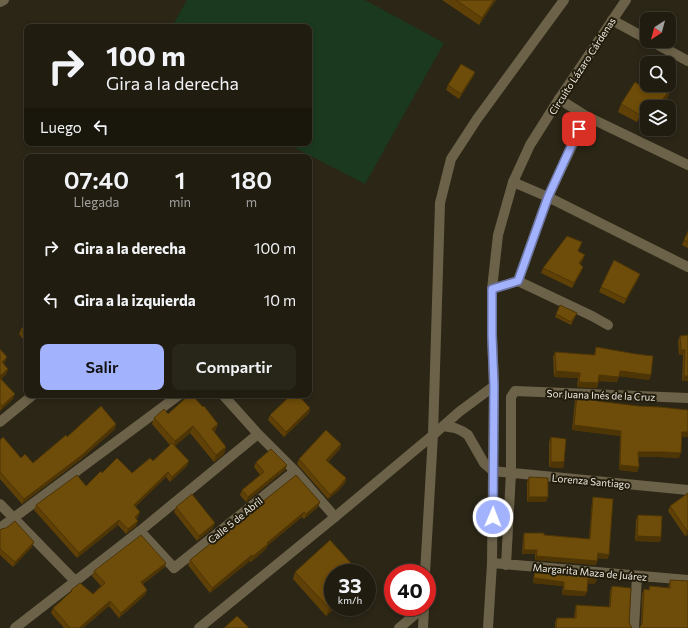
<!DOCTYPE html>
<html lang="es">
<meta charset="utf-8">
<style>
body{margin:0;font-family:Commissioner,sans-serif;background:#282519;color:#f1f3f6;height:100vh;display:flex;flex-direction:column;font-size:15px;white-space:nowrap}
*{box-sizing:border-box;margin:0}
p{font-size:13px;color:#a2a19f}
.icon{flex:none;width:22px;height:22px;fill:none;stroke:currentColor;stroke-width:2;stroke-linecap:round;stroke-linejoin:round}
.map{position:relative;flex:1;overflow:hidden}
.side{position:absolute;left:24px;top:154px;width:288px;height:244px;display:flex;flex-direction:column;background:#201c10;border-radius:8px;box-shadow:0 2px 6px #0003,0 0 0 1px #3d3a30}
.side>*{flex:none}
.guide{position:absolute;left:24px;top:24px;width:288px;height:122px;border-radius:8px;box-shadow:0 2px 6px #0003,0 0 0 1px #3d3a30;background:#201c10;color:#f1f3f6;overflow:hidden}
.needle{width:26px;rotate:216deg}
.fabs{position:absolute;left:640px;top:12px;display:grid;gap:8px}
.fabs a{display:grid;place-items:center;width:36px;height:36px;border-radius:8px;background:#201c10;box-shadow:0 2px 6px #0003,0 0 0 1px #3d3a30;font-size:20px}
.speed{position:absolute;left:324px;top:564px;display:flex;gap:8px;font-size:20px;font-weight:700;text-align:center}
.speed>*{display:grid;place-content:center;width:52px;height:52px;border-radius:50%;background:#201c10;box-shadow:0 2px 6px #0003,0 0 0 1px #3d3a30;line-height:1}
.speed small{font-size:10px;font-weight:400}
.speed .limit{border:6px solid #d22;background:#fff;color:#111}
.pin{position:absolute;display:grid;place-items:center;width:34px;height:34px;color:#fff;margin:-17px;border-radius:8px;box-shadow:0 2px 6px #0006}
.me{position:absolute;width:44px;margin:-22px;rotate:1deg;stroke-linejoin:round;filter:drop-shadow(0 0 3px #0008)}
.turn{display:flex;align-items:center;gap:14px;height:84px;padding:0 16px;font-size:18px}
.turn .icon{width:52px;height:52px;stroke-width:2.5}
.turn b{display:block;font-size:28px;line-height:34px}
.then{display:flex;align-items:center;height:38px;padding:0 16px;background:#0003;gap:8px;font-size:15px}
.eta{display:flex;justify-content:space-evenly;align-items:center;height:68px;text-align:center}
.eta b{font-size:24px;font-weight:600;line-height:28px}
.button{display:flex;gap:8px;margin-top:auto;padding:8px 16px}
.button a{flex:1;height:46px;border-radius:8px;background:#a3b2fd;color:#111;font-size:16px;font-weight:600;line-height:46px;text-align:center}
.button a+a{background:#282519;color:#f1f3f6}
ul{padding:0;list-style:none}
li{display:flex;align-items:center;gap:12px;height:52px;padding:0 16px}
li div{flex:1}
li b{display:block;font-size:15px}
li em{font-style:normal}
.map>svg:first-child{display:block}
</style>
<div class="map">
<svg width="688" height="628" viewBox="0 0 688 628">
<rect width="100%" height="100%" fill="#2b2616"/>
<!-- green -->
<path fill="#1b391e" d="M187,0H365L444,43L365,184L286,143H309V27H172Z"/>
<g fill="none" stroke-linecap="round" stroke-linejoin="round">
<!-- minor -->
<path stroke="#6c6249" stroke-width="10" d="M0,2L4,0
M612,20L647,39
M651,41L688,61
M559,99L586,116L688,165
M513,182L548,197L688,267
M518,281L548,197L586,116
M492,289L518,281L592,316L608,325
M223,395L258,434L295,471L335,517
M0,422L33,395
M433,435L440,203L451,159L477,119L564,0
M493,471L688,490
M0,504L76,582
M0,528L179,395
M140,531L174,568L295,471
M492,563L688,580
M506,565L511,473V397L515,391L688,398
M15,628L140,531L258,434
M399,628L423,608
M634,628L637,576"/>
<!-- tertiary -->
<path stroke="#6c6249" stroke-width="10" d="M443,426L455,428L462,431L468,435L484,463L493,471
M425,573L433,435
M199,628L335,517L433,435L459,412L494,386
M423,628L424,607
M488,628L492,563L494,386L492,335V289L498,235L513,182L530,145L559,99L626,0"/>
</g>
<!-- wall -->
<path fill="#5f4108" d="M442,0H496L479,25Z
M475,72L473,77L459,99L446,90L448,85Z
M641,86L671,89L668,97L662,104L665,106L664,107H647V123L639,118L637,122L618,112L621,104Z
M688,231V248L682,245Z
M578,252L583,260L580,264L583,267L581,272L572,288L541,273L543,268Z
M640,274L638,279L624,304L599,292L601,287Z
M560,305L577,313L571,325L555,317Z
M27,324V344L19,334L21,329Z
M688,335V381H682L683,355H679L678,341L680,336Z
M596,347L651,375L649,380L619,376L617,382L599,381L597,388L577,387L578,378L554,377L553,357L555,352L594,355Z
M0,349L5,362L3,364L8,369L6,374L1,379L13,399L0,411Z
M577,395L597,401L681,437L679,458L659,457H638L639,467L637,472L619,470L620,436L572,430L575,400Z
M310,408L309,413L284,437L268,420L270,415Z
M168,414L218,424L215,431L214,432L226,447L224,454L214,462L190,433L175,446L189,461L187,466L170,482L166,477L135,507L140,512L138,517L136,519V526L126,534L118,525L77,558L34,510L36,505L86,486L102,473H132L153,461L170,445L152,424L154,418Z
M116,424L115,429L80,460L22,504L0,479V440L21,458L33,463L67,437Z
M551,437L564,462L563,468L549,467V442Z
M341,444L340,449L328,462L346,478L345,483L338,491L328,499L297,464L299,459Z
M256,462L287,465L285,470L246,502L240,495L242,490L260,475L254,467Z
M529,477L546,502H527V482Z
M688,494V535L685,536L668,511L670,506Z
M593,497L608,559L598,558L596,565L535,560V554H522L523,537L524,533L589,539L592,501Z
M320,502L318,507L304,519L302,517L267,546L266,549L251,562L250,561L210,593L188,565L190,560Z
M176,507L213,528L197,541L174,512Z
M638,515L661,537L660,542L635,541L636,520Z
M0,530L32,547L13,567L0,555Z
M165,567L143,584L147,590L145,595L119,618L109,606L83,628H64L51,613L53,608L70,593L71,590L93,594L101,586L92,576L94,571Z
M535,569L595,584L587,583L585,596L562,595L563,586L533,583L534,573Z
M295,572L333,607H336L326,616L293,579Z
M670,580L688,581L641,626L642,594L644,589L648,590L650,586L668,588Z
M612,586L632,628H555V622L557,618H574L575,610L576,605L609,607L610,591Z"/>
<!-- shaded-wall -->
<path fill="#4d3506" d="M494,0H496L479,25L482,18Z
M475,72L473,77L459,99L461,94Z
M671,89L668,97L659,107L660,102Z
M585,255L583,260L577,269L579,263Z
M583,267L581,272L572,288L574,283Z
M640,274L638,279L624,304L626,299Z
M681,350H685L683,355H679Z
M7,357L5,362L0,367L2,362Z
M8,369L6,374L0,380V376Z
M556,371L580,373L578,378L554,377Z
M620,371L651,375L649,380L618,376Z
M599,375L619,377L617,382L597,381Z
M684,376H688V381H682Z
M579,382L598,383L597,388L577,387Z
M15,394L13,399L0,411L2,406Z
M310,408L309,413L284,437L286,432Z
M116,424L115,429L80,460L22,504L24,499Z
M218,424L215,431L209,435L212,429Z
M574,425L621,431L620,436L572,430Z
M193,426L190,433L173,448L175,441Z
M682,432H688V437H680Z
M341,444L340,449L324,465L326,460Z
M226,447L224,454L214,462L216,455Z
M638,452H661L681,453L679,458L659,457H636Z
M189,461L187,466L170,482L172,477Z
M551,462H564L563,468L549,467Z
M287,465L285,470L246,502L248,497Z
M620,465L639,467L637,472L619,470Z
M168,472L166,477L132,510L134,505Z
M346,478L345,483L338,491L328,499L330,495Z
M529,497H548L546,502H527Z
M320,502L318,507L304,519L306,514Z
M140,512L138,517L133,522L135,517Z
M304,512L302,517L267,546L266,549L251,562L252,557L267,543Z
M119,520L118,525L77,558L79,553Z
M138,521L136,526L126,534L128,529Z
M215,523L213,528L197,541L199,536Z
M688,530V535L685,536L687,531Z
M637,536L661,537L660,542L635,541Z
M34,542L32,547L13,567L15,562Z
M524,550H537L535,554H522Z
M598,553L609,555L608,559L596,558Z
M252,555L250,561L210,593L212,588Z
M536,556L597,561L596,565L535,560Z
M166,563L165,567L139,587L141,582Z
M534,578L564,582L563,586L533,583Z
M588,579H597L595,584L586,583Z
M147,590L145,595L119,618L121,613Z
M564,590L587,592L585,596L562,595Z
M110,601L109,606L83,628H79Z
M333,604V607H336L326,616L329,608Z"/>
<!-- building -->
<path fill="#6e4c09" stroke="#4d3506" d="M456,0H494L482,18Z
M461,64L475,72L461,94L448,85Z
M647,76V85H666L671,89L660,102L665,106L664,107H647V114L642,110L640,115L621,104L635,82L641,86Z
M688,231V242L684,240Z
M567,236L582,242L578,251L585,255L579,263L583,267L574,283L543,268Z
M614,260L640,274L626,299L601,287Z
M560,305L577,313L571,322L556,314Z
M27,324V337L21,329Z
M688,335V376H684L685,350H681L680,336Z
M596,347L636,354L653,356L651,375L620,371L619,377L599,375L598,383L579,382L580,373L556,371L555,352L595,355Z
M0,349L7,357L2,362L8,369L0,376Z
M0,378L15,394L2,406L0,403Z
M189,395H192L203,407L204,406L218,424L212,429L226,447L216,455L193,426L175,441L154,418L164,409L168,414Z
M291,395H298L310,408L286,432L270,415Z
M577,395L597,396V401L638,406L660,407L688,410V432H682L681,453L661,452H638L639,467L620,465L621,431L574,425Z
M101,406L116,424L82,455L24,499L0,472V440L3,437L21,458L25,454L33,463L66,435L67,437Z
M326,430L341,444L326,460L346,478L339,487L330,495L299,459Z
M551,437L566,439L564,462H551Z
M172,443L189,461L172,477L168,472L134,505L140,512L135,517L138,521L128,529L119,520L79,553L36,505L77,475L86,486L101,471L102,473L117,458L132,473L150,458L153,461Z
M271,449L287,465L248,497L242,490L264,472L256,462Z
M296,475L320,502L306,514L304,512L267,543L268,544L252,557V555L212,588L190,560Z
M529,477L548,478V497H529Z
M688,493V530L687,531L670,506Z
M192,494L215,523L199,536L176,507Z
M593,497L613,499L609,555L598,553L597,561L536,556L537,550H524V533H544V535L590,539Z
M638,515L662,516L661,537L637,536Z
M15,521L34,542L15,562L0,549V530L1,529L6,528Z
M141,535L166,563L141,582L147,590L121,613L110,601L79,628H70L53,608L72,591L71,590L80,583L93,594L105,583L94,571Z
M330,540L360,573H333V604L329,608L295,572Z
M535,569L597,574V579H588L587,592L564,590V582L534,578Z
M670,580L688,581V628H639L642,624L644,589L649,590L650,586L670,588Z
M612,586L631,588L629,623L632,628H556L557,618H576V605L610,607Z
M237,616L249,628H224Z"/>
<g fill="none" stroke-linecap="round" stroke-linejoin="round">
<!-- route casing -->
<g stroke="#6a74a4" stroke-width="10">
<path id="route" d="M493,517L494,386L492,335V289L518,281L548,197L579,129"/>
</g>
<!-- route -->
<use href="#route" stroke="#a3b2fd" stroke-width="7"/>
</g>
<g text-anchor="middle" stroke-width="4" stroke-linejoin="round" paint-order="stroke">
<!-- street labels -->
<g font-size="10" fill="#eeeae0" stroke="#221c0c">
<text transform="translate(582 66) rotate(-57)" y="4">Circuito Lázaro Cárdenas</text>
<text transform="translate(601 395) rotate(2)" y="4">Sor Juana Inés de la Cruz</text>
<text transform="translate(591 481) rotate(5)" y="4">Lorenza Santiago</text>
<text transform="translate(235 520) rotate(-39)" y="4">Calle 5 de Abril</text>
<text transform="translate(590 572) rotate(5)" y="4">Margarita Maza de Juárez</text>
</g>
</g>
</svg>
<div class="fabs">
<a><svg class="needle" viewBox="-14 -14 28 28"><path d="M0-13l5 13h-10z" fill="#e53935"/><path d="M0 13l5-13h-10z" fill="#a2a19f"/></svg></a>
<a><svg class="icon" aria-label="search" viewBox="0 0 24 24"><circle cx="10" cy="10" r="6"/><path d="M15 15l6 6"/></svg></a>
<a><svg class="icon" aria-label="layers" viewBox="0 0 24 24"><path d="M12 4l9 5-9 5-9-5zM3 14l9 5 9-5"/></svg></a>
</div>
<div class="speed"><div>33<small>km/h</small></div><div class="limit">40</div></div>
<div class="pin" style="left:579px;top:129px;background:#d93025"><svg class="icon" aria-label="arrive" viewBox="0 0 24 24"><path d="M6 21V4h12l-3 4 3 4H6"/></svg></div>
<svg class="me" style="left:493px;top:517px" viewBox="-20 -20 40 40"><circle r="17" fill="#a3b2fd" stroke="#fff" stroke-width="3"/><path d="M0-11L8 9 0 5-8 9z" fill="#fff"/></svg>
<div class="guide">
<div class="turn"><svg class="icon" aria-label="right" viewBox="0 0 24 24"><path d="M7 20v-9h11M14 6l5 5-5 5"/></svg><div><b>100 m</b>Gira a la derecha</div></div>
<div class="then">Luego<svg class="icon" aria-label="left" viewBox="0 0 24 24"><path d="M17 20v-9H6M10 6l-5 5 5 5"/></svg></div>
</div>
<section class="side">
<div class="eta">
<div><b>07:40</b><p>Llegada</p></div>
<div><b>1</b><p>min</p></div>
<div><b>180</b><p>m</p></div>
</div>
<ul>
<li><svg class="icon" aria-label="right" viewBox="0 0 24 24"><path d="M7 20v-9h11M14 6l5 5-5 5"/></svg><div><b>Gira a la derecha</b></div><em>100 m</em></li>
<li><svg class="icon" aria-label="left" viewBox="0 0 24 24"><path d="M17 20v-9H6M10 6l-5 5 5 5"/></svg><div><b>Gira a la izquierda</b></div><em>10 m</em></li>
</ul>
<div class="button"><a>Salir</a><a>Compartir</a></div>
</section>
</div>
